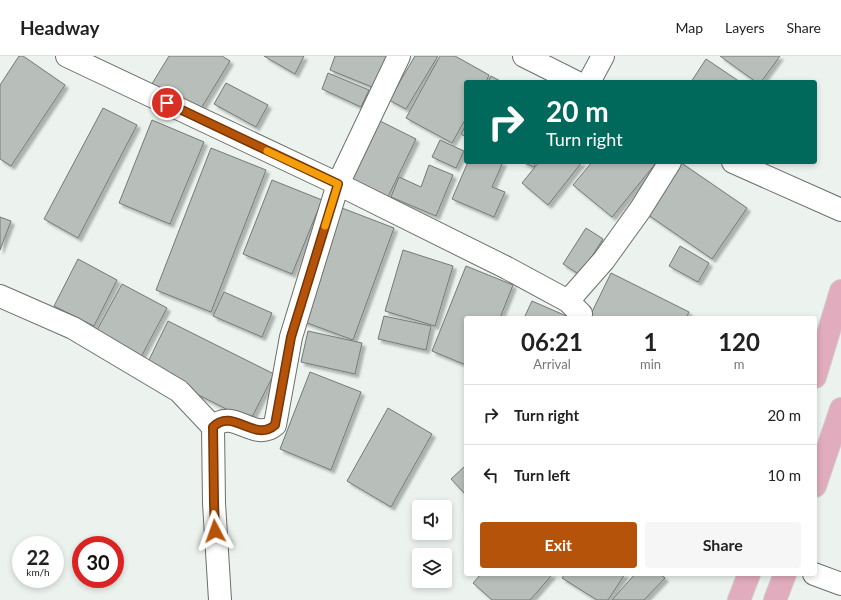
<!DOCTYPE html>
<style>
body{margin:0;font-family:Lato,sans-serif;background:#f6f6f6;color:#222;height:100vh;display:flex;flex-direction:column;font-size:15px;white-space:nowrap}
*{box-sizing:border-box;margin:0}
p{font-size:13px;color:#767676}
.icon{flex:none;width:22px;height:22px;fill:none;stroke:currentColor;stroke-width:2;stroke-linecap:round;stroke-linejoin:round}
.map{position:relative;flex:1;overflow:hidden}
.side{position:absolute;left:464px;top:260px;width:353px;height:260px;display:flex;flex-direction:column;background:#fff;border-radius:4px;box-shadow:0 2px 6px #0003}
.side>*{flex:none}
.banner{position:absolute;left:464px;top:24px;width:353px;height:84px;border-radius:4px;box-shadow:0 2px 6px #0003;background:#00695c;color:#fff;overflow:hidden}
.controls{position:absolute;left:412px;top:444px;display:grid;gap:8px}
.controls a{display:grid;place-items:center;width:40px;height:40px;border-radius:4px;background:#fff;box-shadow:0 2px 6px #0003;font-size:20px}
.speed{position:absolute;left:12px;top:480px;display:flex;gap:8px;font-size:20px;font-weight:700;text-align:center}
.speed>*{display:grid;place-content:center;width:52px;height:52px;border-radius:50%;background:#fff;box-shadow:0 2px 6px #0003;line-height:1}
.speed small{font-size:10px;font-weight:400}
.speed .limit{border:6px solid #d22;background:#fff;color:#111}
.pin{position:absolute;display:grid;place-items:center;width:34px;height:34px;color:#fff;margin:-17px;border:2px solid #fff;border-radius:50%;box-shadow:0 1px 4px #0007}
.me{position:absolute;width:44px;margin:-22px;rotate:356deg;stroke-linejoin:round;filter:drop-shadow(0 0 3px #0008)}
.turn{display:flex;align-items:center;gap:14px;height:84px;padding:0 16px;font-size:18px}
.turn .icon{width:52px;height:52px;stroke-width:2.5}
.turn b{display:block;font-size:28px;line-height:34px}
.eta{display:flex;justify-content:space-evenly;align-items:center;height:68px;text-align:center}
.eta b{font-size:24px;font-weight:700;line-height:28px}
.cta{display:flex;gap:8px;margin-top:auto;padding:8px 16px}
.cta a{flex:1;height:46px;border-radius:4px;background:#b45309;color:#fff;font-size:16px;font-weight:700;line-height:46px;text-align:center}
.cta a+a{background:#f6f6f6;color:#222}
ul{padding:0;list-style:none}
li{display:flex;align-items:center;gap:12px;height:60px;padding:0 16px;border-top:1px solid #e0e0e0}
li div{flex:1}
li b{display:block;font-size:15px}
li em{font-style:normal}
header{display:flex;align-items:center;gap:24px;box-sizing:border-box;height:56px;padding:0 20px;background:#fff;border-bottom:1px solid #e0e0e0}
header strong{font-size:19px}
nav{display:flex;gap:22px;margin-inline-start:auto;font-size:14px}
.map>svg:first-child{display:block}
</style>
<header>
<strong>Headway</strong>
<nav><a>Map</a><a>Layers</a><a>Share</a></nav>
</header>
<div class="map">
<svg width="841" height="544" viewBox="0 0 841 544">
<defs>
<filter id="shadow"><feDropShadow dx="3.5" dy="3.5" stdDeviation="1" flood-color="#0004"/></filter>
</defs>
<rect width="100%" height="100%" fill="#ecf3ee"/>
<!-- building -->
<path fill="#b8bfba" stroke="#747a76" filter="url(#shadow)" d="M19,0H23L65,29L11,110L0,103V29Z
M169,0H222L230,5L197,59L150,31Z
M264,0H304L295,18Z
M335,0H390L377,33L330,14Z
M415,0H438L406,53L389,44Z
M440,0H455L489,19L486,26H466V62L452,87L406,62Z
M720,0H780L761,26H756Z
M706,3L740,26H691Z
M328,17L369,34L361,51L322,33Z
M491,20L502,26H488Z
M226,27L268,49L256,71L214,48Z
M103,52L137,69L78,182L44,163Z
M376,63L416,83L386,145L346,125Z
M152,64L204,86L170,168L119,147Z
M466,69V81L461,78Z
M440,84L464,95L456,112L432,101Z
M211,92L266,114L211,256L156,234Z
M468,106H503L492,131L505,136L494,161L452,143Z
M522,106H536L534,111Z
M539,106H582L548,149L522,127Z
M592,106H655L656,107L612,161L573,129Z
M680,106L747,152L712,203L641,154Z
M429,109L453,119L436,160L391,141L399,121L421,131Z
M272,124L322,144L292,218L243,198Z
M342,152L394,172L353,284L302,265Z
M0,161L11,165L0,194Z
M586,172L603,183L580,219L563,208Z
M680,190L709,207L698,226L669,210Z
M403,194L453,210L435,270L385,255Z
M78,203L117,224L94,270L54,250Z
M466,210L513,229L500,262H466V309L432,295Z
M611,217L689,256L686,262H589Z
M122,228L167,252L141,301L96,276Z
M224,236L272,257L262,281L213,260Z
M532,245L571,262H524Z
M384,260L431,270L426,294L378,283Z
M168,265L274,318L250,365L145,312Z
M308,275L362,287L355,318L301,306Z
M310,316L361,336L331,414L280,393Z
M388,352L432,378L391,451L347,425Z
M466,409V439L451,423Z
M481,518H552V519L530,544H492L473,527Z
M565,518H625L608,544H597L562,522Z
M635,518H660L665,522L644,544H612Z"/>
<g fill="none" stroke-linecap="round" stroke-linejoin="round">
<!-- minor casing -->
<g stroke="#6a706c" stroke-width="24">
<path id="minor" d="M67,0L338,128L507,212L568,245L581,258L580,262
M524,0L576,26
M589,26L603,0
M733,106L841,154
M0,240L73,272L179,335L213,371L214,447L220,544
M568,245L604,204L640,154L670,106
M213,371C233,351 254,387 275,369L291,281L338,128L399,0
M814,518L841,528"/>
</g>
<!-- major casing -->
<g stroke="#cecece" stroke-width="24">
<path id="major" d="M815,321L841,235
M815,430L841,353
M739,544L749,518
M775,544L785,518"/>
</g>
<!-- minor -->
<use href="#minor" stroke="#fff" stroke-width="22"/>
<!-- major -->
<use href="#major" stroke="#e1acbd" stroke-width="22"/>
</g>
<g fill="none" stroke-linecap="round" stroke-linejoin="round">
<!-- route casing -->
<g stroke="#753606" stroke-width="10">
<path id="route" d="M167,47L338,128L291,281L275,369C254,387 233,351 213,371L214,447L215,475"/>
</g>
<!-- route -->
<use href="#route" stroke="#b45309" stroke-width="7"/>
<!-- slow -->
<path stroke="#f59e0b" stroke-width="7" d="M267,95L338,128L325,170"/>
</g>
</svg>
<div class="controls">
<a><svg class="icon" aria-label="sound" viewBox="0 0 24 24"><path d="M4 9h4l5-4v14l-5-4H4zM17 9q2 3 0 6"/></svg></a>
<a><svg class="icon" aria-label="layers" viewBox="0 0 24 24"><path d="M12 4l9 5-9 5-9-5zM3 14l9 5 9-5"/></svg></a>
</div>
<div class="speed"><div>22<small>km/h</small></div><div class="limit">30</div></div>
<div class="pin" style="left:167px;top:47px;background:#d93025"><svg class="icon" aria-label="arrive" viewBox="0 0 24 24"><path d="M6 21V4h12l-3 4 3 4H6"/></svg></div>
<svg class="me" style="left:215px;top:475px" viewBox="-20 -20 40 40"><path d="M0-17L14 15 0 8-14 15z" fill="#b45309" stroke="#fff" stroke-width="4"/></svg>
<div class="banner">
<div class="turn"><svg class="icon" aria-label="right" viewBox="0 0 24 24"><path d="M7 20v-9h11M14 6l5 5-5 5"/></svg><div><b>20 m</b>Turn right</div></div>
</div>
<section class="side">
<div class="eta">
<div><b>06:21</b><p>Arrival</p></div>
<div><b>1</b><p>min</p></div>
<div><b>120</b><p>m</p></div>
</div>
<ul>
<li><svg class="icon" aria-label="right" viewBox="0 0 24 24"><path d="M7 20v-9h11M14 6l5 5-5 5"/></svg><div><b>Turn right</b></div><em>20 m</em></li>
<li><svg class="icon" aria-label="left" viewBox="0 0 24 24"><path d="M17 20v-9H6M10 6l-5 5 5 5"/></svg><div><b>Turn left</b></div><em>10 m</em></li>
</ul>
<div class="cta"><a>Exit</a><a>Share</a></div>
</section>
</div>
